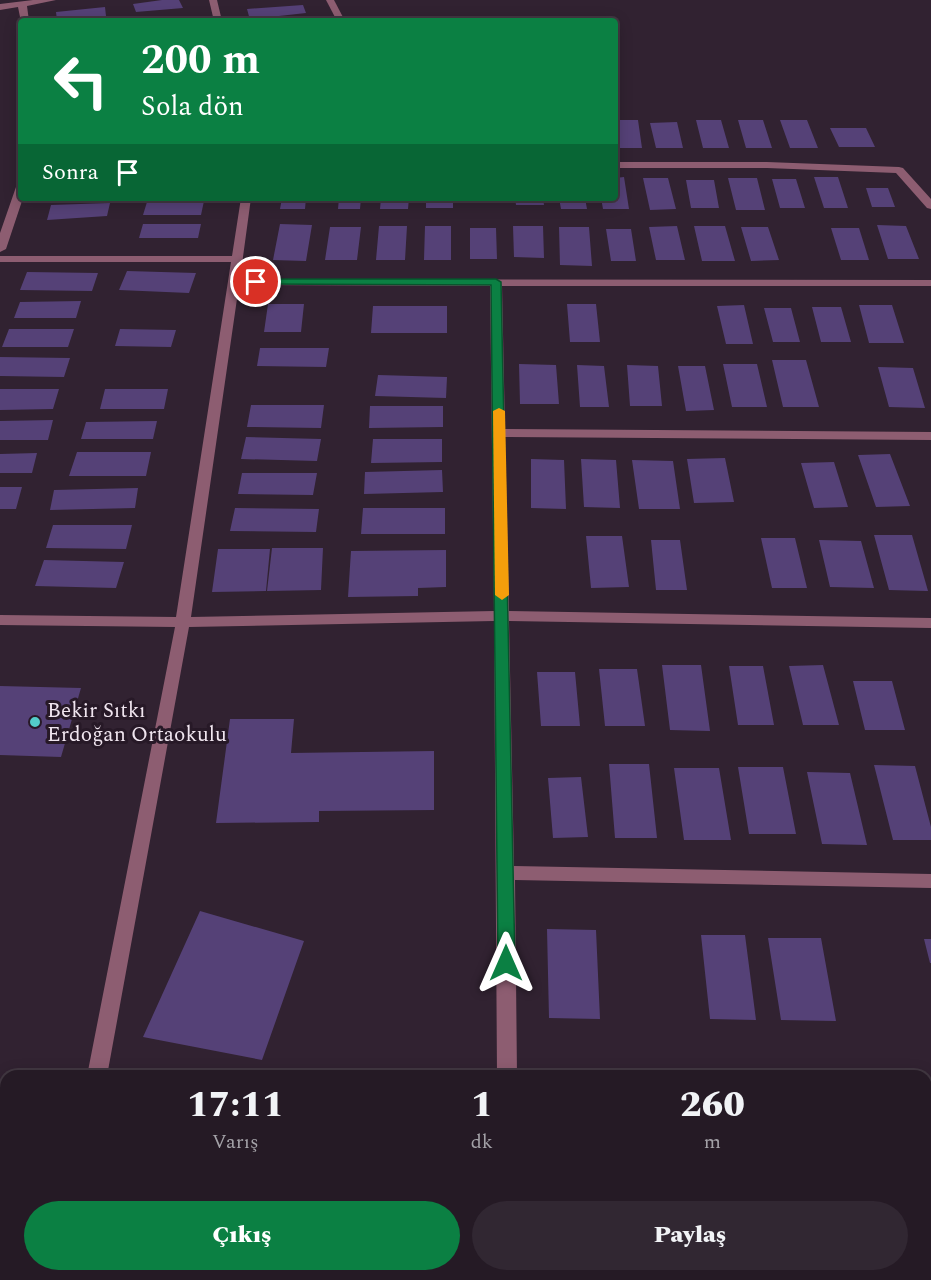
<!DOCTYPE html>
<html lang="tr">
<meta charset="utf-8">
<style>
body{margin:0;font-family:Spectral,serif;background:#312732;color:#f1f3f6;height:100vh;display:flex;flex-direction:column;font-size:22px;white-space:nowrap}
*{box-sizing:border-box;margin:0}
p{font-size:20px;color:#a3a1a7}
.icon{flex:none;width:33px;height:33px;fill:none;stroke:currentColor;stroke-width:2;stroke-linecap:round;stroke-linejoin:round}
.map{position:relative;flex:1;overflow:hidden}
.drawer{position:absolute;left:0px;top:1070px;width:932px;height:212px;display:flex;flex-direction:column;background:#251a25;border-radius:18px 18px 0 0;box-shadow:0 3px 15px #0003,0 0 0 2px #423842}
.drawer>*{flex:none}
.guide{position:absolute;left:18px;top:18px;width:600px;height:183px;border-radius:6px;box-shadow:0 3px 15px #0003,0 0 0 2px #423842;background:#0b8043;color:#fff;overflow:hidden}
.pin{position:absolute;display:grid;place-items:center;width:51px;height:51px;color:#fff;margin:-26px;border:3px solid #fff;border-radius:50%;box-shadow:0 2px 6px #0007}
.me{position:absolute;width:66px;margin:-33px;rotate:0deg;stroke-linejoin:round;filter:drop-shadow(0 0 4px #0008)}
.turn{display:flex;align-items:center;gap:21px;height:126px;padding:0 24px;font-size:27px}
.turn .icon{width:78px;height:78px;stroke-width:2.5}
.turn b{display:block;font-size:42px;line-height:51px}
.then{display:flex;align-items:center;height:57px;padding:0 24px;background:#0003;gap:12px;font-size:22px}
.eta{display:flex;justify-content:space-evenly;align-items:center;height:102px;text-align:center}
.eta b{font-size:36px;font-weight:800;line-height:42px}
.button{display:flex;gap:12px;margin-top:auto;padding:12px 24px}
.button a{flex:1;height:69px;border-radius:36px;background:#0b8043;color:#fff;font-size:24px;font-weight:800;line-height:69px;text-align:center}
.button a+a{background:#312732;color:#f1f3f6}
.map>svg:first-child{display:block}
</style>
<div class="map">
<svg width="931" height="1280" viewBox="0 0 931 1280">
<rect width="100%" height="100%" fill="#312231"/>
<!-- green -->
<path fill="#6e3838" d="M88,1275H461V1280H87Z"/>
<!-- building -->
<path fill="#554177" d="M162,0H179L183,8L136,12L133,4Z
M303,5L306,13L270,17V18L250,20L247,9Z
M105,7L106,16L57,20L56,12Z
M615,120H638L642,148H617Z
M696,120H721L729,148H703Z
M738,120H763L772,148H746Z
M780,120H807L818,148H790Z
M677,122L683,148H656L650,123Z
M830,128H866L875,147H839Z
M624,177L629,209H603L601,198H615V178Z
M814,177H838L848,208H824Z
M643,178H668L676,209L650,210Z
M728,178H757L765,210H736Z
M772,179H796L805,208H780Z
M686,180H714L719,208H691Z
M866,188H888L895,207H872Z
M282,198H306L305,209H280Z
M339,198H361L360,209H338Z
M381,198H409L408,209H380Z
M426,198H453V208H426Z
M515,198H543L544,205H516Z
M559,198H585L587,209H561Z
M204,201L201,215H143L147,202Z
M110,203L107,216L47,220L51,205Z
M143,224H201L198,238H139Z
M280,224L312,225L306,261L273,260Z
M877,225L906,226L919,259H888Z
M379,226H407L405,260H376Z
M425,226H451V260H424Z
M513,226H543L544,258L514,257Z
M677,226L685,260H656L649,227Z
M694,226H725L735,261H702Z
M330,227H361L357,260H325Z
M559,227H589L592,266L560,265Z
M741,227H768L779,260L751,261Z
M470,228H496L497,259H470Z
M831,228H859L869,260H841Z
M606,229H631L636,261H611Z
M127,271L196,273L189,293L119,290Z
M27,272L98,273L92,291L20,290Z
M81,301L76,318H14L20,302Z
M268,304H304L301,332H264Z
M567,304H596L600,342H570Z
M744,305L753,344H726L717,306Z
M859,305H892L904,343H869Z
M373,306H447V333H371Z
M812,307H841L851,342H821Z
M764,308H791L800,342H773Z
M9,329H74L68,347H2Z
M120,329L176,330L171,347L115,346Z
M260,348H329L326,367L257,366Z
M0,357L70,358L64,377L0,376Z
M772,360H806L819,407H783Z
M519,364L556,365L559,404H520Z
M723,364H757L767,407H732Z
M577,365L604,366L609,407H580Z
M627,365L658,366L662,406H630Z
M678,366H705L714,410L686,411Z
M878,367L913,368L925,408L889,407Z
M378,375L447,377L446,398L375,396Z
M0,389H59L53,409L0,410Z
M105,389H168L164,409H100Z
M251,405H324L321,428L247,427Z
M370,406H443V427L369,428Z
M53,420L48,440H0V421Z
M157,421L153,439H81L86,422Z
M246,437L321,439L317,461L241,459Z
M373,439H442V462L371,463Z
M77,452H151L146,476H69Z
M37,453L32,473H0V454Z
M890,454L910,506L876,507L858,455Z
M725,458L734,502L694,503L687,459Z
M531,459L564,460L566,509L531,508Z
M581,459L616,460L620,508L584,507Z
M632,460L673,461L680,509H639Z
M834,462L848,507L814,508L801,463Z
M442,470L443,492L364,494L365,472Z
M242,473H317L313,495L238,494Z
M0,487H22L16,509H0Z
M138,488L135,508L50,510L54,490Z
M235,508L319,509L316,532L230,531Z
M363,508H445V534H361Z
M53,525H132L126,549L46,548Z
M874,535H912L928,591L889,590Z
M586,536H622L629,587L591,588Z
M761,538H795L807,588H772Z
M651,540H680L687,590H656Z
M819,540L861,541L874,588L830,587Z
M272,548H323L321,590L267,591Z
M218,549H270L266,591L212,592Z
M446,550V587L418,588V596L348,597L351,551Z
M44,560L124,562L116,588L35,586Z
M662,665H701L710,731L670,730Z
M823,665L839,725H803L789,666Z
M729,666H763L774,725H738Z
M599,669H637L645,726H605Z
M537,672H575L580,726H541Z
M853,681H892L905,730H865Z
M0,686L81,688L61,757L0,755Z
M230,719H294L291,753L434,751V810L319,811V822L216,823Z
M609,764H649L657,838H615Z
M874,765L915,766L931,827V840H893Z
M738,767H783L796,834H749Z
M674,768H719L731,840H684Z
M807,772L850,773L867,845L822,844Z
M581,777L588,837L553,838L548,778Z
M200,911L304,941L262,1060L143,1037Z
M547,929L596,930L600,1019L549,1018Z
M701,935H745L756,1020L710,1019Z
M768,938H821L836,1021L781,1020Z
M924,939H931V963H930Z
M554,1071H600V1076H554Z
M926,1086H929L931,1095V1178H926Z"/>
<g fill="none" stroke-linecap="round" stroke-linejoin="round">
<!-- lane -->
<path fill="#8d5d71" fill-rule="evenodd" d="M326,0H334L345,21H337Z"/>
<!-- street -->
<path fill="#8d5d71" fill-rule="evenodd" d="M33,0H56L27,6L29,21L21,22L18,7L0,10V4Z
M209,0H217L222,21H214Z
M615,162H767L899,167L903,168L931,199V209L927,208L896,173L767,168H615Z
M21,184L23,198L6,249L0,252V233L16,187Z
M241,198H251L240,279L931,280V286H502L505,429L931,432V440L505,437L509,611L931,618V628L509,621L514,866L931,874V888L515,880L517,1076H497L494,621L189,627L107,1076H87L175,627L0,625V615L176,617L231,262H0V256H232ZM239,285L490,286L494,611L191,617Z
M0,1177H6V1197H0Z
M926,1232H931V1252H926Z
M49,1275H71L70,1280H48Z
M498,1275H520V1280H498Z"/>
</g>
<!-- route -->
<path fill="#0b8043" stroke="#07532c" stroke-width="1.5" d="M256,279H496L501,282L515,963L512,968L506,970L501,968L498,963L491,285L253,284V280Z"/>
<!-- slow -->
<path fill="#f59e0b" d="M499,408L505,411L509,595L502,600L495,595L493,411Z"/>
<!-- markers -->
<circle fill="#53cdca" stroke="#271927" stroke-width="2" cx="35" cy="722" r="6"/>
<g text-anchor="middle" stroke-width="6" stroke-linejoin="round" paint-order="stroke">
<!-- poi labels -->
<g font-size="21" fill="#f0e5ef" stroke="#271927" text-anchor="start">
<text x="47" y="717">Bekir Sıtkı<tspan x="47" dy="24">Erdoğan Ortaokulu</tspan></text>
</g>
</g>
</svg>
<div class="pin" style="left:256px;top:282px;background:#d93025"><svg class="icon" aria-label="arrive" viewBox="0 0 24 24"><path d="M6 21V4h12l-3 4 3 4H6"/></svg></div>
<svg class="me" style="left:506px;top:963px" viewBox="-20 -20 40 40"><path d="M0-17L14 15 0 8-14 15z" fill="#0b8043" stroke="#fff" stroke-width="4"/></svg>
<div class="guide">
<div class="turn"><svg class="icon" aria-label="left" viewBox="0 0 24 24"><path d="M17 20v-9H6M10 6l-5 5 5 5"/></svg><div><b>200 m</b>Sola dön</div></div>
<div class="then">Sonra<svg class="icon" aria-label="arrive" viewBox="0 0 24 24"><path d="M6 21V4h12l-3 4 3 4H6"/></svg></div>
</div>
<section class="drawer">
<div class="eta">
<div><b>17:11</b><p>Varış</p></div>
<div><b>1</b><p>dk</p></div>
<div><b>260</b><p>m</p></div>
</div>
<div class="button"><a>Çıkış</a><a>Paylaş</a></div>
</section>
</div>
